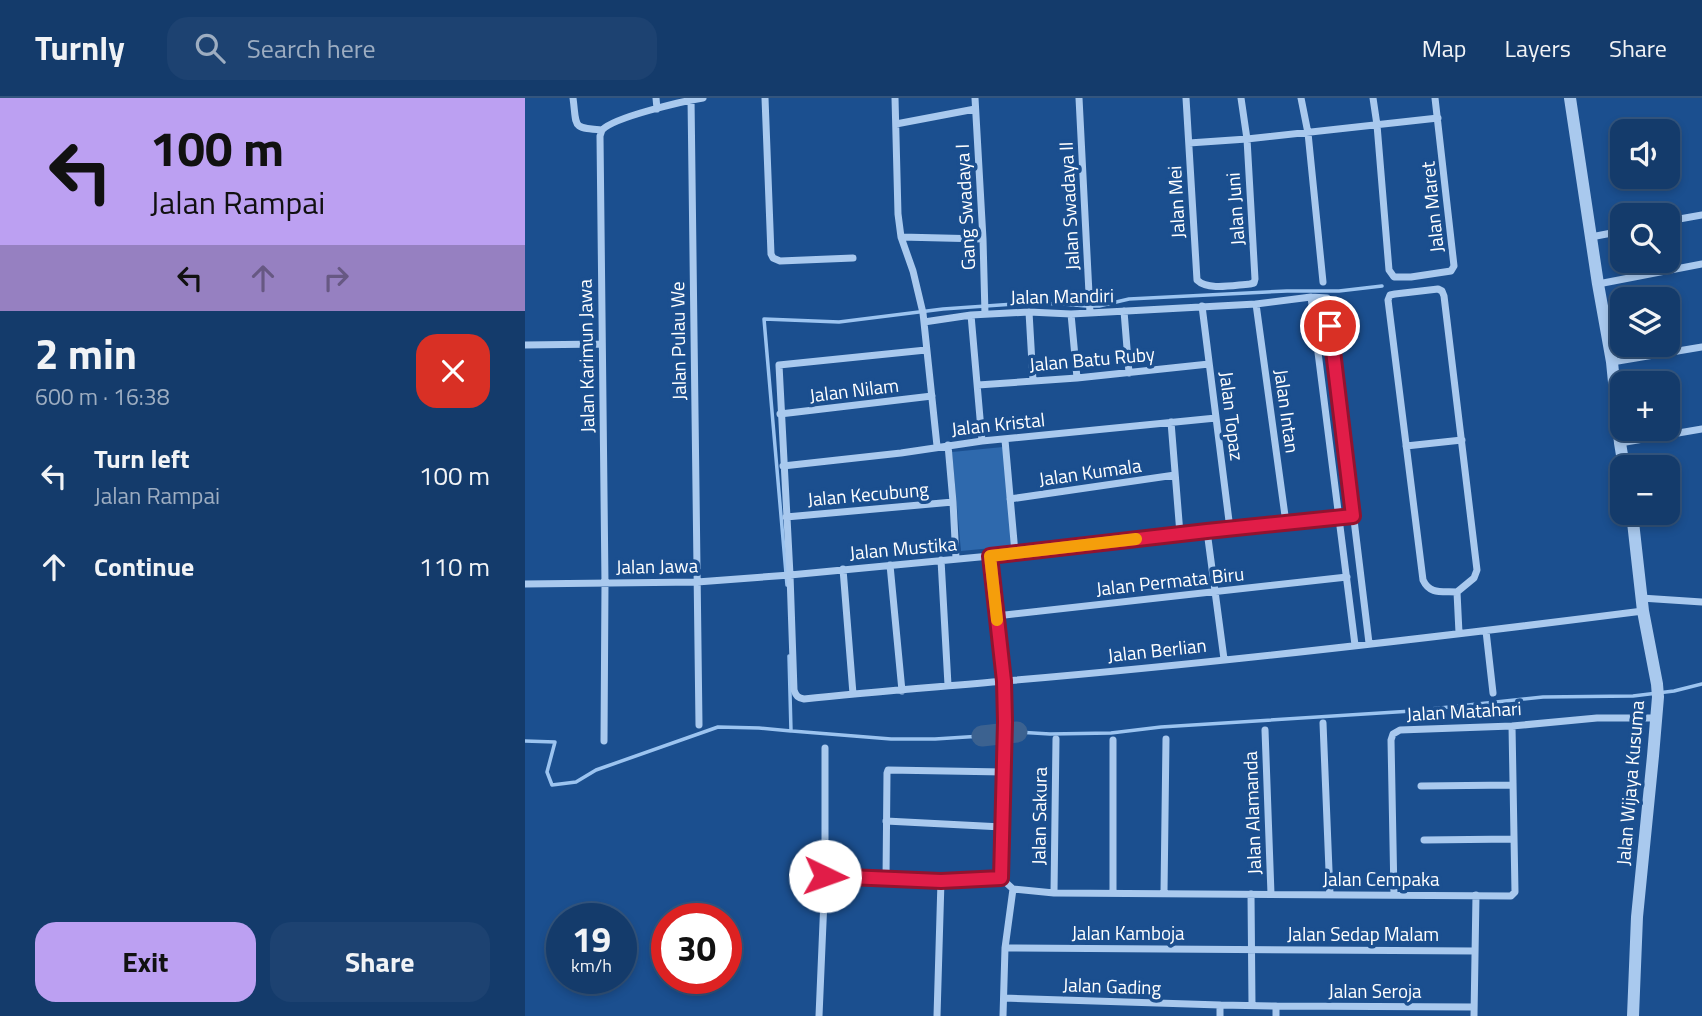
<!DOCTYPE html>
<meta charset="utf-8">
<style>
body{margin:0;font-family:"Titillium Web",sans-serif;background:#1d4271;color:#f1f3f6;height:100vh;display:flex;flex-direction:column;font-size:26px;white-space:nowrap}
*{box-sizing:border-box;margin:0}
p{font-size:23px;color:#9dadc1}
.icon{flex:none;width:38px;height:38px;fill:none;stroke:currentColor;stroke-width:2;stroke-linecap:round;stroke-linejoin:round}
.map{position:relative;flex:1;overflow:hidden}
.side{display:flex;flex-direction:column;background:#143b6b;width:525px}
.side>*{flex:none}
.top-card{background:#bca0f2;color:#111;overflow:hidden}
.controls{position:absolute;left:1085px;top:21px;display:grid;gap:14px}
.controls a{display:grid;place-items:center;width:70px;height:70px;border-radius:14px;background:#143b6b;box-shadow:0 4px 10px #0003,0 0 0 2px #33557e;font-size:35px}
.speed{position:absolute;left:21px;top:805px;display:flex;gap:14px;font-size:35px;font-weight:700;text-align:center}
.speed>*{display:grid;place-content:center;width:91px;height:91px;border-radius:50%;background:#143b6b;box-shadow:0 4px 10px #0003,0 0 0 2px #33557e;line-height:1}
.speed small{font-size:18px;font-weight:400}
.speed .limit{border:10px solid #d22;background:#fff;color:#111}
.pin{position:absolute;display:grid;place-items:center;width:60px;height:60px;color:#fff;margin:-30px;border:4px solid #fff;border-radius:50%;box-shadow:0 2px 7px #0007}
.me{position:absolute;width:77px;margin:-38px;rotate:93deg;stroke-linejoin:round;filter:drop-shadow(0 0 5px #0008)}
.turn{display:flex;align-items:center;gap:24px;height:147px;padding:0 35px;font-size:32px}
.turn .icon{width:91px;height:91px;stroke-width:2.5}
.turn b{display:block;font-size:49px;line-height:60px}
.lanes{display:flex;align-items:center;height:66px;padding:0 35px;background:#0003;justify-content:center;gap:35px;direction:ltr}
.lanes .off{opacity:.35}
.round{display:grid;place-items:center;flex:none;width:74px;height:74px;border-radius:21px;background:#1d4271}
.headline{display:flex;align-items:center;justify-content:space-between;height:119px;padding:0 35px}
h1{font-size:42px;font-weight:700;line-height:52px}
.action{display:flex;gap:14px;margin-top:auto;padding:14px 35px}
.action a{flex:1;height:80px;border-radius:21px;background:#bca0f2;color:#111;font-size:28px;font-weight:700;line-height:80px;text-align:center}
.action a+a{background:#1d4271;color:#f1f3f6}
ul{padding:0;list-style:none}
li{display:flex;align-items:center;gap:21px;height:91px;padding:0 35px}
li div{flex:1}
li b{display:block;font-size:26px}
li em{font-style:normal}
header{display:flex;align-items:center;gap:42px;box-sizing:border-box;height:98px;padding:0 35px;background:#143b6b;border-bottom:2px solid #33557e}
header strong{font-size:33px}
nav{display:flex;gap:38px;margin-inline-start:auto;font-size:24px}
.search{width:490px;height:63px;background:#1d4271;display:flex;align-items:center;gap:18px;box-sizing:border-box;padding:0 24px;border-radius:21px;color:#9dadc1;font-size:26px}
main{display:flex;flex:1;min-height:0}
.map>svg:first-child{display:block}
</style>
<header>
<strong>Turnly</strong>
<div class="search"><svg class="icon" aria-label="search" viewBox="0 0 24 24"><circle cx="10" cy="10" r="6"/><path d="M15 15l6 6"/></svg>Search here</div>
<nav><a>Map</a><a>Layers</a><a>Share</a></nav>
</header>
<main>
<section class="side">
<div class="top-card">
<div class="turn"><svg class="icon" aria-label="left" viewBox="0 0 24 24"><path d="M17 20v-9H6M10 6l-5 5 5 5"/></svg><div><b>100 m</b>Jalan Rampai</div></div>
<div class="lanes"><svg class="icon" aria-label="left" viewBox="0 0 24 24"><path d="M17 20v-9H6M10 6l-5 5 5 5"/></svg><svg class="icon off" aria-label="ahead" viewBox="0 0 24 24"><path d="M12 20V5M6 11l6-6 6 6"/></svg><svg class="icon off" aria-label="right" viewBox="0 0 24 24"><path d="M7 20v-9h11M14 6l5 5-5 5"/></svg></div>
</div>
<div class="headline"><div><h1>2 min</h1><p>600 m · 16:38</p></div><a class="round" style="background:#d93025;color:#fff"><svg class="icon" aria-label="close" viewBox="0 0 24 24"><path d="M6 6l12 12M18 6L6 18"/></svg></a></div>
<ul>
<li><svg class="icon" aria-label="left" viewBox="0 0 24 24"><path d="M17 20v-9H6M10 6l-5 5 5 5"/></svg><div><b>Turn left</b><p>Jalan Rampai</p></div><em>100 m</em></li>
<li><svg class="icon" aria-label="ahead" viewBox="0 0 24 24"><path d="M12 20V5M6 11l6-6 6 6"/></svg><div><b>Continue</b></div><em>110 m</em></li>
</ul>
<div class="action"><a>Exit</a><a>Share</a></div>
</section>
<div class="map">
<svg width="1177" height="918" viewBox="0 0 1177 918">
<rect width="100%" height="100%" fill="#1b4f8f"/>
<!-- green -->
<path fill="#2e69ad" d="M478,349L488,448L436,453L427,354Z"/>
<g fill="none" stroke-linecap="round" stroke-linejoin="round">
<!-- stream -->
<path stroke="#9cc4f0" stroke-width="3.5" d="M262,487L239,221L314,224L418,211L503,205L538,206L561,208H574L604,201L762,193H814L857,188
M267,633L366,641H410L457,638
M492,634L525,636L586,635L636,629L887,613L1018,599L1108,598L1149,593L1177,586
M0,643L30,644L22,674L27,687L51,684L71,672L193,629L234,630L266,633L264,558"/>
<!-- river -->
<path stroke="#3c6290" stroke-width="21" d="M457,638L492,634"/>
<!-- minor -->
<path stroke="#a9c9ee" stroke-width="7" d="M48,0C52,29 46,30 77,32
M131,0L132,11
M166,0L174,627
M240,0L246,156L248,160L255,163L328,160
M370,0L373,116L376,139L388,173L398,215L412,348
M450,0L458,141L460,216
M554,0L565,215
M661,0L672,182C683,193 709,187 725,186L729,185L730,181L722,41L716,0
M776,0L783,35L798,184
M848,0L852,27L864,172L869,179H886L926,173L929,168L910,0
M371,26L450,11
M77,32L75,38L80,485L79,643
M77,32C89,19 159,3 178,0
M664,45L722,41L913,20
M1143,123L1177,117
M376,139L458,141
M1066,139L1097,133
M1073,186L1177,166
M913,191L917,193L919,198L952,472L949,480L932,494C917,493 905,497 898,482L863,202L865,197L870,196Z
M786,199L830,547
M731,206L761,425
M677,208L705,431
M599,213L604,275
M504,214L508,283
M546,216L552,280
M446,217L457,343
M399,224L446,217L504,214L546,216L731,206L786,199L802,200L844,545
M0,247L77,246
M401,252L254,267L265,477L269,592C271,598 273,600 279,601C346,594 413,589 480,583C693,565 906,540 1118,513
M1087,264L1177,249
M453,287L552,280L684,266
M255,316L407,298
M646,324L655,436
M480,342L490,455
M1095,345L1177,331
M423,347L428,404L431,461
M881,348L937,342
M258,368L376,355L457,343L691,320
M485,401L650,377
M261,419L428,404
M682,433L699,561
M465,458L479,583L480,639L476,780L488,791L480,850L478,918
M416,462L423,587
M365,467L377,593
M318,471L328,596
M0,486L172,484L265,477L465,458L682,433L828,418
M932,494L934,535
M1116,500L1177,504
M471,518L822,479
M961,533L968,595
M798,625L805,797
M740,632L746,796
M588,642V795
M896,688L988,687
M361,723L477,729
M899,742L989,741
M300,778L416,783L476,780
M361,781L362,675L363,672L479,674
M488,791L529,795L986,798L990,794L987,628
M529,795L531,641
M639,795L641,641
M726,796L727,907
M869,797L866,642L868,636L875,632L987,628L1072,620H1132
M480,850L950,853
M479,900L695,907
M751,908L949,909
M294,918L300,778V650
M412,918L416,783
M695,918V907L751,908V918
M949,918L951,797"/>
<!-- tertiary -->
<path stroke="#a9c9ee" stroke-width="12" d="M1045,0L1073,186L1087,264L1095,345L1099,369
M1107,415L1118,513L1132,586L1133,599L1128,658L1112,819L1108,918"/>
</g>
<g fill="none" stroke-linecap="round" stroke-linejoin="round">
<!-- route casing -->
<g stroke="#92132f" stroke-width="18">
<path id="route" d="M300,778L416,783L476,780L480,624L479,583L465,458L682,433L828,418L805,228"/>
</g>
<!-- route -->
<use href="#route" stroke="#e11d48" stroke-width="12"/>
<!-- slow -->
<path stroke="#f59e0b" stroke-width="12" d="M472,522L465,458L611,441"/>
</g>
<g text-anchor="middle" stroke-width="7" stroke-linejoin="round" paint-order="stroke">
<!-- street labels -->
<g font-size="19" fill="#fff" stroke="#1b4f8f">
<text transform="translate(651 104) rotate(-93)" y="7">Jalan Mei</text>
<text transform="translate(544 108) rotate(-93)" y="7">Jalan Swadaya II</text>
<text transform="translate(440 109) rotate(-93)" y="7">Gang Swadaya I</text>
<text transform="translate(907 109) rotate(-96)" y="7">Jalan Maret</text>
<text transform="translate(710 111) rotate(-94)" y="7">Jalan Juni</text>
<text transform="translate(537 198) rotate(-1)" y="7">Jalan Mandiri</text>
<text transform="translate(153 243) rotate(-91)" y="7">Jalan Pulau We</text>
<text transform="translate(61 258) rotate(-91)" y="7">Jalan Karimun Jawa</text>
<text transform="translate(567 261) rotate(-5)" y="7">Jalan Batu Ruby</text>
<text transform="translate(329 292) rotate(-7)" y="7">Jalan Nilam</text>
<text transform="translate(762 313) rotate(82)" y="7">Jalan Intan</text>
<text transform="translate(707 318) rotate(83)" y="7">Jalan Topaz</text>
<text transform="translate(473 326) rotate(-6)" y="7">Jalan Kristal</text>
<text transform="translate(565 374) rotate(-8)" y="7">Jalan Kumala</text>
<text transform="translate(343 396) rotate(-5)" y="7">Jalan Kecubung</text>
<text transform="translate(378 450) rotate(-5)" y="7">Jalan Mustika</text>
<text transform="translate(132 468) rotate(-1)" y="7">Jalan Jawa</text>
<text transform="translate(645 483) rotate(-6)" y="7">Jalan Permata Biru</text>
<text transform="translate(632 552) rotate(-6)" y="7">Jalan Berlian</text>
<text transform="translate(939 613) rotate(-3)" y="7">Jalan Matahari</text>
<text transform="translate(1105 685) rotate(-85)" y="7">Jalan Wijaya Kusuma</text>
<text transform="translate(727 715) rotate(-92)" y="7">Jalan Alamanda</text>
<text transform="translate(514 718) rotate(-89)" y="7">Jalan Sakura</text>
<text x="856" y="788">Jalan Cempaka</text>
<text x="603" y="842">Jalan Kamboja</text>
<text x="838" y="843">Jalan Sedap Malam</text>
<text transform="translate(587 888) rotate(2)" y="7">Jalan Gading</text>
<text x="850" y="900">Jalan Seroja</text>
</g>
</g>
</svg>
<div class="controls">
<a><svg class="icon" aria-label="sound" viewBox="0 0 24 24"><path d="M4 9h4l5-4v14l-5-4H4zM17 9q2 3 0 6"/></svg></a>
<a><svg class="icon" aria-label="search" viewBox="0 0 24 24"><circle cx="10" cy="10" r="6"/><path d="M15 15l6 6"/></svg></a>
<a><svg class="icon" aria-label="layers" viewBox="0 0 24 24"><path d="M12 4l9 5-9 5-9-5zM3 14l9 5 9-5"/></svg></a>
<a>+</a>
<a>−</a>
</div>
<div class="speed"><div>19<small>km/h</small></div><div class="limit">30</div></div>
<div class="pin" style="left:805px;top:228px;background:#d93025"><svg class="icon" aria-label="arrive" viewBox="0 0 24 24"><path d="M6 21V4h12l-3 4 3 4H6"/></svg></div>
<svg class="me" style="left:300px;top:778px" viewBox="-20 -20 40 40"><circle r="19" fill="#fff"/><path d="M0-13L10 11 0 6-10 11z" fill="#e11d48"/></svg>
</div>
</main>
